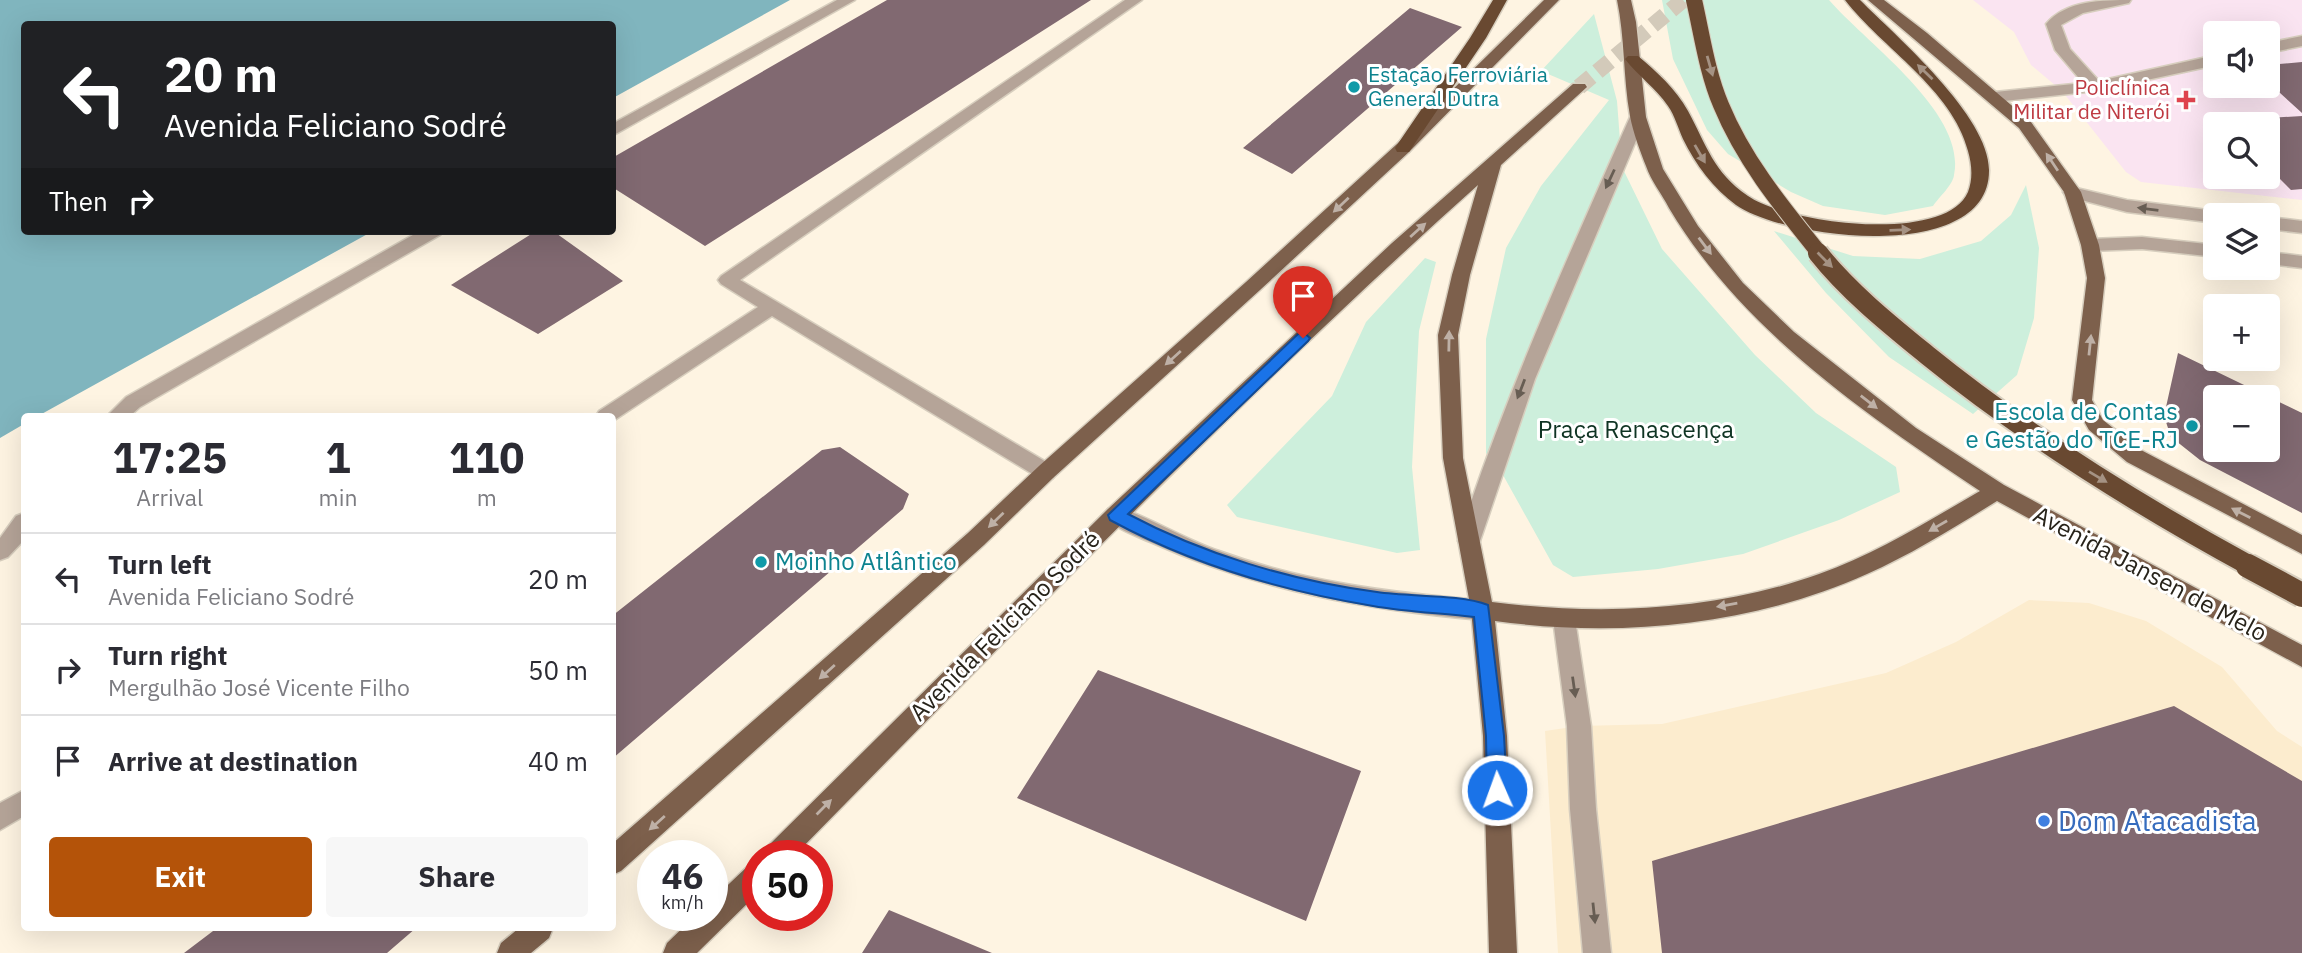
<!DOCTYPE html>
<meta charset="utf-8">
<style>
body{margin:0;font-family:"IBM Plex Sans",sans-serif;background:#f7f7f7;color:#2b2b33;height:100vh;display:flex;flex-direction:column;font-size:26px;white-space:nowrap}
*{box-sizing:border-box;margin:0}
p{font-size:23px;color:#7c7c81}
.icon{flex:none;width:38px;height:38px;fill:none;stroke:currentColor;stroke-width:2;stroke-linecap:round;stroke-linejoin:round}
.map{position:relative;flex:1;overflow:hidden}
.details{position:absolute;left:21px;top:413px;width:595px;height:518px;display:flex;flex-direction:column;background:#fff;border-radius:7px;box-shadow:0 7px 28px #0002}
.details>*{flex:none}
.guide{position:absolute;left:21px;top:21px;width:595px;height:214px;border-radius:7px;box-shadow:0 7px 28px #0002;background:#202124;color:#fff;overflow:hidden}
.tools{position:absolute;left:2203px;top:21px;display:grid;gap:14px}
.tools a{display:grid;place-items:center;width:77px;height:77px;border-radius:7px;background:#fff;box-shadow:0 7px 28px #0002;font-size:35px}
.speed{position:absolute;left:637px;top:840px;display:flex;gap:14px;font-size:35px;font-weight:700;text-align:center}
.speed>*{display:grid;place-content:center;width:91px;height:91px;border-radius:50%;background:#fff;box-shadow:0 7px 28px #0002;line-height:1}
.speed small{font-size:18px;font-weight:400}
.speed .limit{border:10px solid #d22;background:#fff;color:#111}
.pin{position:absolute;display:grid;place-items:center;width:60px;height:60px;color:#fff;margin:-72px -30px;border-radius:50% 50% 50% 0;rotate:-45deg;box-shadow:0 0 7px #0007}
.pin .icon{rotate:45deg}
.me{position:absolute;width:77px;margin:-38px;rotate:358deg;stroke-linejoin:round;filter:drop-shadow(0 0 5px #0008)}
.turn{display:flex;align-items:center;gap:24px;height:147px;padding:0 28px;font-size:32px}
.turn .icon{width:91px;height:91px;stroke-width:2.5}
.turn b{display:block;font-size:49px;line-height:60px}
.then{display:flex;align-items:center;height:66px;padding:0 28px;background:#0003;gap:14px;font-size:26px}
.eta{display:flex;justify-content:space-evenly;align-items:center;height:119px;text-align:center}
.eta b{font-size:42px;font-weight:700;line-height:49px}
.primary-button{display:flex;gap:14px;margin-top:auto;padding:14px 28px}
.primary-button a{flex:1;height:80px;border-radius:7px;background:#b45309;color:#fff;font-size:28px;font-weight:700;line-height:80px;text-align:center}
.primary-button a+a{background:#f7f7f7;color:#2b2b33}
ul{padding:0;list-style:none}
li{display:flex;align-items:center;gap:21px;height:91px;padding:0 28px;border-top:2px solid #e1e1e2}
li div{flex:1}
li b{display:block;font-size:26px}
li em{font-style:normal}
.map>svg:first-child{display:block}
</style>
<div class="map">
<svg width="2302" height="953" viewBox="0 0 2302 953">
<rect width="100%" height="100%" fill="#fef4e2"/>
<!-- built -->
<path fill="#fcecce" d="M2029,600L2089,603L2146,621L2222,667L2277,731L2302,747V953H1558L1545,731L1579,726L1662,724L1886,673L1956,642Z"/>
<!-- medical -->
<path fill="#fae4f1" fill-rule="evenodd" d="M1973,0H2302V200L2141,182L2126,172L2062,91L2031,65L2014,32ZM2216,33H2268V86H2216ZM2216,124H2268V177H2216Z"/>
<!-- green -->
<path fill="#cdefdc" d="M1662,0H1829C1866,43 1967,113 1954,175C1953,185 1939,197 1933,206L1885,215L1823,206L1791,192L1728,154L1707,130L1673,59Z
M1594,14L1617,101L1622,167L1662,249L1755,355L1816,413L1896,467L1900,492L1839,520L1743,554L1658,569L1573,577L1553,565L1503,475L1486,453V339L1506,248L1541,186L1609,100L1541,71Z
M2026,185L2039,248L2034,318L2017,375L1973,414L1889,357L1826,293L1774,231L1853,256L1920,259L1981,241L2011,215Z
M1425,258L1436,262L1419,331L1412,467L1420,550L1397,553L1237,517L1227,505L1332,396L1366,322Z"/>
<!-- water -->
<path fill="#80b5be" d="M0,0H790L613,98L612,24H24V231H373L38,416H24V424L0,438Z"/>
<!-- building -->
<path fill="#816971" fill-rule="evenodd" d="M887,0H1091L705,246L612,187V158Z
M1410,8L1462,27L1292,174L1243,148Z
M2302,62V113L2268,82V65Z
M2302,116V189L2291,190L2268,167V124H2223L2219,121Z
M536,231H553L623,281L538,334L451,285Z
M2178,353L2302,413V513L2200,460L2171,437L2164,416ZM2216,397H2268V450H2216Z
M840,447L909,494L903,509L612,759V616L822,450Z
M1098,670L1361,771L1306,921L1017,798Z
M2174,706L2302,781V953H1662L1652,861Z
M889,910L992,953H862Z
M217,928H416L387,953H184Z"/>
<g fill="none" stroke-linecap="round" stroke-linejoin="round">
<!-- major-tunnel -->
<path stroke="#d3caba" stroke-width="16" stroke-dasharray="16 8" stroke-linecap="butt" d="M1579,87L1683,0"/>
<!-- minor casing -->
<g stroke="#d7cebe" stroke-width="3">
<path id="minor" d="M837,0H855L612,136V124Z
M1125,0H1142L740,280L1053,466L1056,472L1053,478L1046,480L1039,478L772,316L613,421L612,416H596L599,411L758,307L721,284L718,280L721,276Z
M2131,0L2129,3L2083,13L2061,25L2070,49L2099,81L2216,55V65L2096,91L1995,102L1987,97L1995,92L2083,83L2055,50L2046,24C2066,0 2103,0 2131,0Z
M2302,36V46L2268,53V43Z
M1638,112L1646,117L1535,379L1480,541L1477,547L1469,550L1461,547L1458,541C1505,395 1568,257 1630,117Z
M2072,187L2127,200L2216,211L2224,215H2216V223L2127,212L2066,196L2063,192Z
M2268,217L2302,221V233L2268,229Z
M420,231H443L440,235L140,407L130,416H107L126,397Z
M2142,237L2216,245V257L2142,249L2090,251L2081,245L2090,239Z
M2268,252L2302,256V268L2268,264Z
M1116,506C1151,518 1184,539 1219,551C1304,582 1392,593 1482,600L1490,603L1493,610L1490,617L1482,620C1367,610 1256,590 1150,542C1137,536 1112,528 1105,515L1108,509Z
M24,513V540L8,557L0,560V538L16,516Z
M1564,609L1572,612L1575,619L1591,726L1596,809L1611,953H1583L1570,809L1567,726L1553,619L1556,612Z
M24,790V816L0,830V803Z"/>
</g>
<!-- major casing -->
<g stroke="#d7cebe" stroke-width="3">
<path id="major" d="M1544,0H1559L1409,152L1260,290L1053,478L984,545L621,871L612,875V844L968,533L1039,466L1246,282L1397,144Z
M1617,0H1631L1636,22L1646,117L1663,169L1698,226L1743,283L1794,332L1916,428L2004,485L2302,645V667L1997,501C1955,527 1912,554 1867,574C1751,626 1619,638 1495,621L1507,736L1517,953H1489L1483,736L1471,610L1443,458L1438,335L1452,275L1478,185C1240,398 1018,628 794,856H763L767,847L1108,509L1392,243L1573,84H1585L1587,87L1501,165L1470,275L1458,335L1463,458L1492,602C1600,616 1716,611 1819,574C1876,554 1928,521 1980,491C1864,413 1742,330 1669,208C1662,194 1651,181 1646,166C1640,151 1633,132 1630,116C1623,77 1625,38 1617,0Z
M1868,0H1884L1927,33L2031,122L2081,192L2099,245L2105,278L2092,400L2103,420L2141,450L2302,535V554L2127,462L2089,430L2072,400L2087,278L2081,245L2064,192L2019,128Z
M758,861V893L697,953H663L667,943L696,915H712V900L749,865Z
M519,928H553L549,938L531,953H497L501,943Z"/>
</g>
<!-- highway casing -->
<g stroke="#d7cebe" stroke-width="3">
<path id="highway" d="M1493,0H1507L1486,38L1409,152H1397L1395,148L1470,38Z
M1845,0H1860C1897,37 1989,116 1989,170C1990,264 1786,240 1736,205C1714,189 1695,164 1683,139C1678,128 1675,116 1668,106C1656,88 1638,76 1625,59L1628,56H1638C1657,72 1676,89 1688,111C1707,146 1713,172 1748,196C1786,223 1945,245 1968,192C1973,179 1972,165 1968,151C1952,89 1882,48 1845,0Z"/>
</g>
<!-- minor -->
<use href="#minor" fill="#b5a498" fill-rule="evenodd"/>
<!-- major -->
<use href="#major" fill="#7d604c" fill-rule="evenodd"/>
<!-- highway -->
<use href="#highway" fill="#694931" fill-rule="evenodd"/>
<!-- highway-bridge-far2 casing -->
<g stroke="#d7cebe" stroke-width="18" stroke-linecap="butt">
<path id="highway-bridge-far2" d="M1694,0C1702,35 1707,72 1721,105C1744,161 1783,208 1820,254"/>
</g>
<!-- highway-bridge-far1 casing -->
<g stroke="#d7cebe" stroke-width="24" stroke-linecap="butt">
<path id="highway-bridge-far1" d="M1818,253C1848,291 1889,324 1927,355C2027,436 2138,505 2252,567"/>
</g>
<!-- highway-bridge casing -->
<g stroke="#d7cebe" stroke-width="28" stroke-linecap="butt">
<path id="highway-bridge" d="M2248,566L2302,595"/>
</g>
<!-- highway-bridge-far2 -->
<use href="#highway-bridge-far2" stroke="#694931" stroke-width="16"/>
<!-- highway-bridge-far1 -->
<use href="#highway-bridge-far1" stroke="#694931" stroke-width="20"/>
<!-- highway-bridge -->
<use href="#highway-bridge" stroke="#694931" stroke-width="24"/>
</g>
<!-- one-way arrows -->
<defs><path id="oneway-solid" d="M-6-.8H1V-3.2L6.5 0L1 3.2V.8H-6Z" transform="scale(1.75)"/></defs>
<g fill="#a59283">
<use href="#oneway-solid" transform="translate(1710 66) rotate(74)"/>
<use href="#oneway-solid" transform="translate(1925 72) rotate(-136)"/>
<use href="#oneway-solid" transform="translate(1700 154) rotate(60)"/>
<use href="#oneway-solid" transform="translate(1900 230) rotate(-2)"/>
<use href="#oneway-solid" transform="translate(1825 260) rotate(45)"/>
<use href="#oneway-solid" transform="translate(2098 477) rotate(31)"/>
</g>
<g fill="#beb0a6">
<use href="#oneway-solid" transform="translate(2052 162) rotate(-124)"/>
<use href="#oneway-solid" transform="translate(1341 205) rotate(137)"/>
<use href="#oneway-solid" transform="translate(1418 230) rotate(-42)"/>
<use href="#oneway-solid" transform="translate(1705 246) rotate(53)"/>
<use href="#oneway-solid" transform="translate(1449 341) rotate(-89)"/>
<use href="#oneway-solid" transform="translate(2090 345) rotate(-84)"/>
<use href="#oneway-solid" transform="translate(1173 358) rotate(138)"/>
<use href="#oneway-solid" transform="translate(1869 402) rotate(38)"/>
<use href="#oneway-solid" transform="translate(2241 513) rotate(-153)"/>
<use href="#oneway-solid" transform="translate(996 520) rotate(136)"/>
<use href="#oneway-solid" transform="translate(1938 526) rotate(150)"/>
<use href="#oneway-solid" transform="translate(1727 605) rotate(170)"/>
<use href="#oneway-solid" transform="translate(827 672) rotate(138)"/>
<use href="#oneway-solid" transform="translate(824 807) rotate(-45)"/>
<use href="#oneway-solid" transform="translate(657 823) rotate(138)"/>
</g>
<g fill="#675d53">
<use href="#oneway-solid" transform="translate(1610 179) rotate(115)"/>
<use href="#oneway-solid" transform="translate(2148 209) rotate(-173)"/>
<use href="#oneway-solid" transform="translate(1521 389) rotate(111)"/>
<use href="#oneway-solid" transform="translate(1574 687) rotate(82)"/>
<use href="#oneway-solid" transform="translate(1594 913) rotate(84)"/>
</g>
<!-- route -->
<path fill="#1a73e8" stroke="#114b97" stroke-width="2" d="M1303,332L1310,338L1308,341L1128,514C1203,554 1292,581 1377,592C1410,597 1459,594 1488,605L1504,736L1507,790L1504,796L1497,799L1490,796L1487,790L1486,736L1474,617C1441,613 1406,612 1373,606C1282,591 1191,564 1110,520L1108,515L1298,334Z"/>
<!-- markers -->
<g fill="#0f9aa8" stroke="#fff" stroke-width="2.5">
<circle cx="1354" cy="87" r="7"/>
<circle cx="2192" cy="426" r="7"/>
<circle cx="761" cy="562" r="7"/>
</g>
<path fill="#e0444e" stroke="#fff" stroke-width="2.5" d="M2182.5 89.5h7v7h7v7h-7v7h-7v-7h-7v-7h7z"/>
<circle fill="#3f7fe0" stroke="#fff" stroke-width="2.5" cx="2044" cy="821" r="7"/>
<g text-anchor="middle" stroke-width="6" stroke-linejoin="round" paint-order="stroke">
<!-- far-culture labels -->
<g font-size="21" fill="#0d838f" stroke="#fff" text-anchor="start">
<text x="1368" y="82">Estação Ferroviária<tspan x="1368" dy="24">General Dutra</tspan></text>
</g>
<!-- far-health labels -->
<g font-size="21" fill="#be3a42" stroke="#fff" text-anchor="end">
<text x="2170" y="95">Policlínica<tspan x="2170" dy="24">Militar de Niterói</tspan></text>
</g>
<!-- culture labels -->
<g font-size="24" fill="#0d838f" stroke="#fff" text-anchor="end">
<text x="2178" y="420">Escola de Contas<tspan x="2178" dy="28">e Gestão do TCE-RJ</tspan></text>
<text x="775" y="570" text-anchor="start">Moinho Atlântico</text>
</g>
<!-- park labels -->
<g font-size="24" fill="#0f3423" stroke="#fff">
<text x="1636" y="438">Praça Renascença</text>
</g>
<!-- street labels -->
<g font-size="24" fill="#27231a" stroke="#fff">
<text transform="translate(2150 574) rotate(28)" y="8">Avenida Jansen de Melo</text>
<text transform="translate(1005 626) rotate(-45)" y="8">Avenida Feliciano Sodré</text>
</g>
<!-- near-shop labels -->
<g font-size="28" fill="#366cbe" stroke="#fff" text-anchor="start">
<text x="2058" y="831">Dom Atacadista</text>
</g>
</g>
</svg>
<div class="tools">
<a><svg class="icon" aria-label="sound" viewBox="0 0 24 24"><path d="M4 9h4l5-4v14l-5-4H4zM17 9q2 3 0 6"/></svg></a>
<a><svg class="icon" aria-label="search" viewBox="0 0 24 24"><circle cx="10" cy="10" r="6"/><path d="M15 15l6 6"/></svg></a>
<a><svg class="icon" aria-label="layers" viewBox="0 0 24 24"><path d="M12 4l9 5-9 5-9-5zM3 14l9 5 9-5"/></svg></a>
<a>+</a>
<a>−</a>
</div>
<div class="speed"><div>46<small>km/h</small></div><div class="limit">50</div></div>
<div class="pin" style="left:1303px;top:338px;background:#d93025"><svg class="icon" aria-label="arrive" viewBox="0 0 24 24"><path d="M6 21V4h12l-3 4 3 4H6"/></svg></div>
<svg class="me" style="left:1497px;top:790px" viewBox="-20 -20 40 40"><circle r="17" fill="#1a73e8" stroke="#fff" stroke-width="3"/><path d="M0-11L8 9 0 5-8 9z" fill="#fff"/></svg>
<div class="guide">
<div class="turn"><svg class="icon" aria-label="left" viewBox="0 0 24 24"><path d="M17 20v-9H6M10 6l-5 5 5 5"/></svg><div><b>20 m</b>Avenida Feliciano Sodré</div></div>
<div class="then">Then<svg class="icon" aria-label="right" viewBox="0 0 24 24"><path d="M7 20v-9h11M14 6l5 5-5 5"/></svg></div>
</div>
<section class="details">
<div class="eta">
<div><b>17:25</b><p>Arrival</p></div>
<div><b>1</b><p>min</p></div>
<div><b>110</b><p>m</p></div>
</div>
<ul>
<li><svg class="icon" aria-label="left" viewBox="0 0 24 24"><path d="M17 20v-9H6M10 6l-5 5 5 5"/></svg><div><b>Turn left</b><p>Avenida Feliciano Sodré</p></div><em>20 m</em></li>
<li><svg class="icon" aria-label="right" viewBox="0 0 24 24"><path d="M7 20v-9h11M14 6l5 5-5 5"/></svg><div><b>Turn right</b><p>Mergulhão José Vicente Filho</p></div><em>50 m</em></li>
<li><svg class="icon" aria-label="arrive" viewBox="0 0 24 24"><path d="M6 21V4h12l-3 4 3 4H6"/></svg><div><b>Arrive at destination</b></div><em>40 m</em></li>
</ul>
<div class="primary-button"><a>Exit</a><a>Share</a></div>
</section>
</div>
